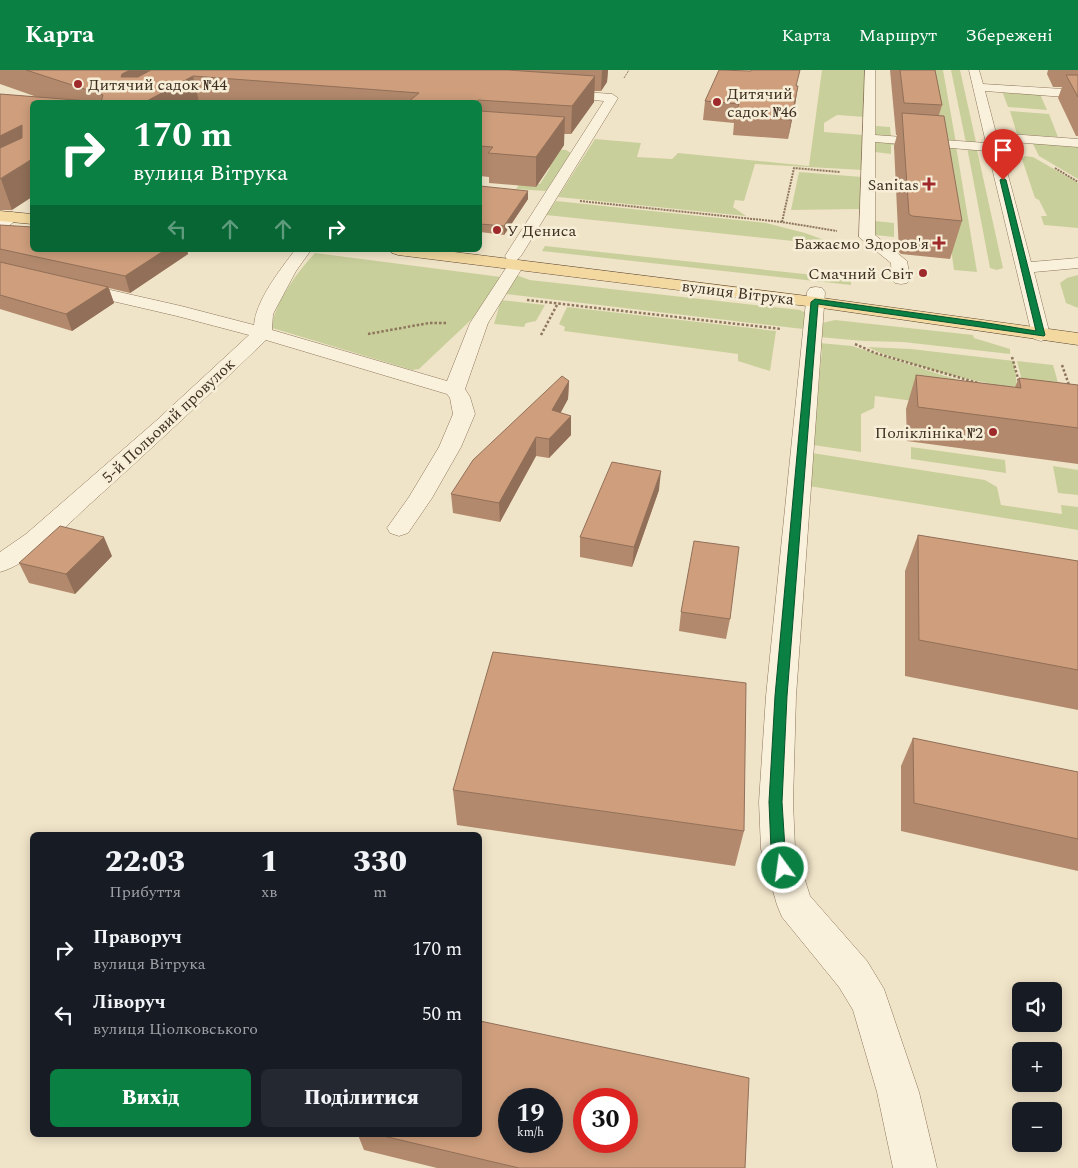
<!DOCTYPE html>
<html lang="uk">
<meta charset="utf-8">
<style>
body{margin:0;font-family:Spectral,serif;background:#242831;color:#f1f3f6;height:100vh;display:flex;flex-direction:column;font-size:19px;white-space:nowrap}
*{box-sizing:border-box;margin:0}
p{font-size:16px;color:#9ea1a6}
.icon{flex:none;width:28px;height:28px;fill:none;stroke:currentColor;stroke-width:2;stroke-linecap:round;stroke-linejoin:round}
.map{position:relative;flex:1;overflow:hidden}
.details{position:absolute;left:30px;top:762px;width:452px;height:305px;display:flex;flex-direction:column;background:#171b24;border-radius:8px;box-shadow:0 2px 12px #0003}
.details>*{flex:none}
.top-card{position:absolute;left:30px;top:30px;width:452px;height:152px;border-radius:8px;box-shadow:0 2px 12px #0003;background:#0b8043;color:#fff;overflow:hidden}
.buttons{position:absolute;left:1012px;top:912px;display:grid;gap:10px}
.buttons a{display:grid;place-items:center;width:50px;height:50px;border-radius:8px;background:#171b24;box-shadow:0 2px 12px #0003;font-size:25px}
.speed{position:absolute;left:498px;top:1018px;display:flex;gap:10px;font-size:25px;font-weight:700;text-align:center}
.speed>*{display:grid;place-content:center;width:65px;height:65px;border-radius:50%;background:#171b24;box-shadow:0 2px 12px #0003;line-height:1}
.speed small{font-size:12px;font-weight:400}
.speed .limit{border:8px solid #d22;background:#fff;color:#111}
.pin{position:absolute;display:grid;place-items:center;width:42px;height:42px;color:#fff;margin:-51px -21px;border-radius:50% 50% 50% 0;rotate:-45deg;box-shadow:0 0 5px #0007}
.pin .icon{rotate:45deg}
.me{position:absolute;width:55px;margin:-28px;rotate:346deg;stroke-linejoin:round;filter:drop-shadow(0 0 4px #0008)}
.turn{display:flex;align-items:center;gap:18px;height:105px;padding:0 20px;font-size:22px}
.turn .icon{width:65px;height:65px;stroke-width:2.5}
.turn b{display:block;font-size:35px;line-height:42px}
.lanes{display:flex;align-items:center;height:48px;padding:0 20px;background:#0003;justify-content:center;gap:25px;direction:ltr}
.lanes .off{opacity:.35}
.eta{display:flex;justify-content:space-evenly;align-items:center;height:85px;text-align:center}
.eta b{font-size:30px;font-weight:800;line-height:35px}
.primary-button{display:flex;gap:10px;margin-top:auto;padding:10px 20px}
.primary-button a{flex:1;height:58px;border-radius:8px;background:#0b8043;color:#fff;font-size:20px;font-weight:800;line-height:58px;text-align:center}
.primary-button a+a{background:#242831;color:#f1f3f6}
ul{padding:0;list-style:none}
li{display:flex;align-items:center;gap:15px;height:65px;padding:0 20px}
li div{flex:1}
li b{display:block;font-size:19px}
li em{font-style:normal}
header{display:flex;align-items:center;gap:30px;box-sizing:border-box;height:70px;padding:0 25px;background:#0b8043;color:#fff}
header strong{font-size:24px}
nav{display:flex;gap:28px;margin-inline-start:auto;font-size:18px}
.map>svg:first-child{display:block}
</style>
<header>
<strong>Карта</strong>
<nav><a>Карта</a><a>Маршрут</a><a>Збережені</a></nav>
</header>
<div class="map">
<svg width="1078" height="1098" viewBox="0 0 1078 1098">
<rect width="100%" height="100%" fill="#f0e4c8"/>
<!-- green -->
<path fill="#c9cf9b" d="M822,0H866L865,47L837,45L824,53V62L864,65L863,100L755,94L744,131L735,130L733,137L746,146L558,127L595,69L641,73L637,87L672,89L678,83L809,96Z
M926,0H943L956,73L876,66V56L890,57L891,66L939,70Z
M951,0H960L976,72L966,73Z
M1002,21L1040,24L1047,40L1008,37Z
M1010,41L1049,44L1058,67L1017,64Z
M480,65L532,77L566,80L571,83L546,121L516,119L521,112L540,114L550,98L480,91Z
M876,70L956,76L977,202L954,200L937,78L891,75V84L875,82Z
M1032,72L1078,75V109L1039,86Z
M967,77L977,80L1003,198L997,200L990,198Z
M1025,86L1033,87L1078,113V158L1044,155L1041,146H1047L1039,130L1035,128L1022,89Z
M799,102L862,107L860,139L791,140Z
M556,131L766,153L805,163L841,176L546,145Z
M875,151L894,153V167L875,165Z
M545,176L851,209V215L542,181Z
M315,183L501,207L473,248L419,299L412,300L272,258C273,234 299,200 315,183Z
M516,205L530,210L800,240L806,243L803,259L505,224Z
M1078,205V238L1066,233L1060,213L1067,208Z
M501,230L545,235L536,251L526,253L524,257L494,254Z
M567,237L776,261L770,301L738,291V284L564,261L565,257L559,254Z
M835,250L973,265L974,268L1010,279V284L903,272L864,271L819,267L822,253Z
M819,273L852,276L942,305L988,318L991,341L875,326L874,338L861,344V382L813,375L822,279Z
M868,277L911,279L1014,291L1017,316C998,320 886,289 868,277Z
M1017,291L1053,295L1061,323L1024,319Z
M911,377L1005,390L1006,403L911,389Z
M812,383L985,410L997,417L1001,435L1062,444L1061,435L1078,437V460L809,416Z
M1053,396L1078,400V425L1058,423Z"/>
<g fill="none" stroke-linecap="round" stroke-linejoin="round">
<!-- minor casing -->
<g stroke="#8d765c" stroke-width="1">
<path id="minor" d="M865,0H875V65L986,73L969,0H979L983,14L1078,20V28L985,21L996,63L1078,69V77L999,71L1031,192L1078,188V198L1034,202L1050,265L1048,269L1041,271L1034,269L1032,265L988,81L875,72V165L907,191L910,209L907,213L901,214L895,213L892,209L891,193L859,167Z
M556,20L612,24L618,28L521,186L517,190L522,191L524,195L488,253L465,319L470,327L475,344L461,377L432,428L408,463L399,466L390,463L387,458L409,427L439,377L453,344L450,328L447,324L266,270C208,326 150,380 90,434C67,455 30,494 0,502V482L26,464L157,350L249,265L177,246L0,205V195L181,236L254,255C256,230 280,200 295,180H311L296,201L273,244L272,260L447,311L470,253L508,195L512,191L507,190L505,186L604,31L552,26L550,24L552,22Z
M12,142L17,144L20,147L6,158L0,160V148Z
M816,217L822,218L825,222L796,626L793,732L795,779L810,826L867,891L884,919L919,1022L937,1098H893L877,1022L853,940L839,917L782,847L777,835L761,779L759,732L766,626L807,222L810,218Z"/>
</g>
<!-- major casing -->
<g stroke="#5b4430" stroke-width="1">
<path id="major" d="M0,141L32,144V154L0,151Z
M390,180H438L815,227L1078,263V275L815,237L398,185L392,183Z"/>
</g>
<!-- path-far2 -->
<path stroke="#8d765c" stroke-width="1" stroke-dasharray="2 1" stroke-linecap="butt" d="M624,8L629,0"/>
<!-- path-far1 -->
<path stroke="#8d765c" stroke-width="2" stroke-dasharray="2 1" stroke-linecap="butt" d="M1055,98L1078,112
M580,131L782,152L837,161
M782,152L794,98L840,102"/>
<!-- path -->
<path stroke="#8d765c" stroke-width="2.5" stroke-dasharray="2.5 2" stroke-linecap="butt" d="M527,230L781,259
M368,264L429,253H446
M541,265L558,233
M855,274L875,283L978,313
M1012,287L1019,312
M1062,295L1070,318"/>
<!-- minor -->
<use href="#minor" fill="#faf1dc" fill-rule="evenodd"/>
<!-- major -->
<use href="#major" fill="#f3d9a0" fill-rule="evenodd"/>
</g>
<!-- wall -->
<path fill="#b2896c" d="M0,0H608L607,12L601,21H594V32L571,64H564V75L536,117L489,113V107L480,106V32H32L12,140H0V24L37,27L0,14Z
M890,0H935L942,35L939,45L962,151L950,189L901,184L899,182L894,76L897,65H896Z
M1048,0H1078V66H1076L1058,28L1062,17H1053L1047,4Z
M797,16L795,35L788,69L733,65L734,53L703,50L705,31Z
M480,116L528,129L504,165L480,162Z
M0,155L32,180H187L188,184L130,223L109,218L114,233L72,261L0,239Z
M916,305L1015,317L1019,308L1078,315V394L907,371L906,339Z
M569,311L568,329L560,343L571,346V365L549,388L536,386L500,452L453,443L451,424Z
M659,420L632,497L580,487V467Z
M918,465L1078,491V640L905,606V501Z
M112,486L75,524L29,513L19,493Z
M681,542L730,549L726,569L679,561Z
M913,668L1078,702V801L901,761V696Z
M453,720L744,761L735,796L457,755Z
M358,1065H480L745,1098H437L364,1080Z"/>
<!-- shaded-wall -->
<path fill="#916f58" d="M130,0H184L129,30L121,7L122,4Z
M602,0H608L607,12L601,21Z
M193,6L199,32H145Z
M595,6L594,32L571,64L572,36Z
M798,16L795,35L788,69L791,50Z
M565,47L564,75L536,117V87Z
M22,55L32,84L0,101V66Z
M32,89V127L12,140L1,109Z
M528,121V129L504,165V156Z
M165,180H187L188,184L130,223L125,206Z
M108,217L114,233L72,261L66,244Z
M569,311L568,329L552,359V340Z
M571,346V365L549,388V369Z
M536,367V386L500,452L499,433Z
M661,401L659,420L632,497L634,477Z
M104,467L112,486L75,524L66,504Z"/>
<!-- building -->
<path fill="#cf9f7d" stroke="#916f58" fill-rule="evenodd" d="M26,0H130L122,4L121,7H138L151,0H508L595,6L572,36L478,30L477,32H408L419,23L193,6L145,32H32V89L0,109V78L22,68V55L0,66V24L101,32L103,25Z
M719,0L751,1V0H800L796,16H798L791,50L735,45L739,34L705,31Z
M900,0H935L942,35L904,33Z
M1066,5H1078V27Z
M480,41L565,47L536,87L488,83L493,77L480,76Z
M902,43L944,46L962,151L912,146L909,144Z
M480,116L528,121L504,156L480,154Z
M0,155L32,157V180H165L125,206L0,179Z
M0,192L108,217L66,244L0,225Z
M916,305L1021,318L1019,308L1078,315V358L918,337Z
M562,306L569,311L552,340L571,346L549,369L536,367L499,433L451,424L473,390Z
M612,392L661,401L634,477L580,467Z
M60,456L104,467L66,504L19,493Z
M918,465L1078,491V600L919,570Z
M694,471L739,477L730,549L681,542Z
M493,582L746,613L744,761L453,720Z
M913,668L1078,702V769L914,733Z
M480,951L749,1008L745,1098H519L379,1065H480ZM509,1029H551V1071H509ZM584,1029H626V1071H584Z"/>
<!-- route -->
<path fill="#0b8043" stroke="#07532c" d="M1003,108L1006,110L1045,265L1044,266L818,234L787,626L782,732L785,779L791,798L788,802L783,804L778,802L771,779L769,732L775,626L811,232L815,229L981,252L1036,261L1000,110Z"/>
<!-- markers -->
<g fill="#9e2a2b" stroke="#f7eed8" stroke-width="2">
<circle cx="78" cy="14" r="5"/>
<circle cx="717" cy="32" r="5"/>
<path d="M926.5 106.5h5v5h5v5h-5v5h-5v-5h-5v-5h5z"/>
<circle cx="497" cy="160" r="5"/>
<path d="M936.5 165.5h5v5h5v5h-5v5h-5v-5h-5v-5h5z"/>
<circle cx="923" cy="203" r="5"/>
<circle cx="993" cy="362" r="5"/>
</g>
<g text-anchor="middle" stroke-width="5" stroke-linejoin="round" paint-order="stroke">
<!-- far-poi labels -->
<g font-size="16" fill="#3d2e20" stroke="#f7eed8" text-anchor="end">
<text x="88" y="20" text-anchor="start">Дитячий садок №44</text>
<text x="727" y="29" text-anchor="start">Дитячий<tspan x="727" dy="18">садок №46</tspan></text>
<text x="919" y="120">Sanitas</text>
<text x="507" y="166" text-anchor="start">У Дениса</text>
<text x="929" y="179">Бажаємо Здоров'я</text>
<text x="913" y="209">Смачний Світ</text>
<text x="983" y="368">Поліклініка №2</text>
</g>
<!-- far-street labels -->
<g font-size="16" fill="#3d2e20" stroke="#f7eed8">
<text transform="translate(738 222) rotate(7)" y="6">вулиця Вітрука</text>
<text transform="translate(168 350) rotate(-43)" y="6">5-й Польовий провулок</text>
</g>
</g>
</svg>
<div class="buttons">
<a><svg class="icon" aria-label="sound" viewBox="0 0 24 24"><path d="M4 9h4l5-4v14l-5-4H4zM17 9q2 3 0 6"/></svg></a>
<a>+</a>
<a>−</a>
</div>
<div class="speed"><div>19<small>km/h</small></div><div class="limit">30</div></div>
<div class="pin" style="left:1003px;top:110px;background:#d93025"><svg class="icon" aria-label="arrive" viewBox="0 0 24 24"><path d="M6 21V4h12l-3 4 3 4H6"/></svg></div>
<svg class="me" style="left:783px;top:798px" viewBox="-20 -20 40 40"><circle r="17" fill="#0b8043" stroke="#fff" stroke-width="3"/><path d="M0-11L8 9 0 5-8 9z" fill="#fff"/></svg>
<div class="top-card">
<div class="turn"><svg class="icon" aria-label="right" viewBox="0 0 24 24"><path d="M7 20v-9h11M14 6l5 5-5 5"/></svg><div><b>170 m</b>вулиця Вітрука</div></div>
<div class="lanes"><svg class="icon off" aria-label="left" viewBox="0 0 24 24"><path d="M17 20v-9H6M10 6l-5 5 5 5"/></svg><svg class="icon off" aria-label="ahead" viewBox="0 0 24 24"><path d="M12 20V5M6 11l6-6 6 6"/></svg><svg class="icon off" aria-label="ahead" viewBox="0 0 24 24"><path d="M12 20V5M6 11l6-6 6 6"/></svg><svg class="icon" aria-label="right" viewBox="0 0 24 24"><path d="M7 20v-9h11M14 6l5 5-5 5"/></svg></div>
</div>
<section class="details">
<div class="eta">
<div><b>22:03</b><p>Прибуття</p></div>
<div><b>1</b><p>хв</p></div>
<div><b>330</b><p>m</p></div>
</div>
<ul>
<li><svg class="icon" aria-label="right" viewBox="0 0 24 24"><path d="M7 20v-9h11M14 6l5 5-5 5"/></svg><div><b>Праворуч</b><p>вулиця Вітрука</p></div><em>170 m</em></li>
<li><svg class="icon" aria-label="left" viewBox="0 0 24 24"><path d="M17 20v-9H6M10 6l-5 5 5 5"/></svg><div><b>Ліворуч</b><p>вулиця Ціолковського</p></div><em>50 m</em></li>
</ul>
<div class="primary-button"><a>Вихід</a><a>Поділитися</a></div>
</section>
</div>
